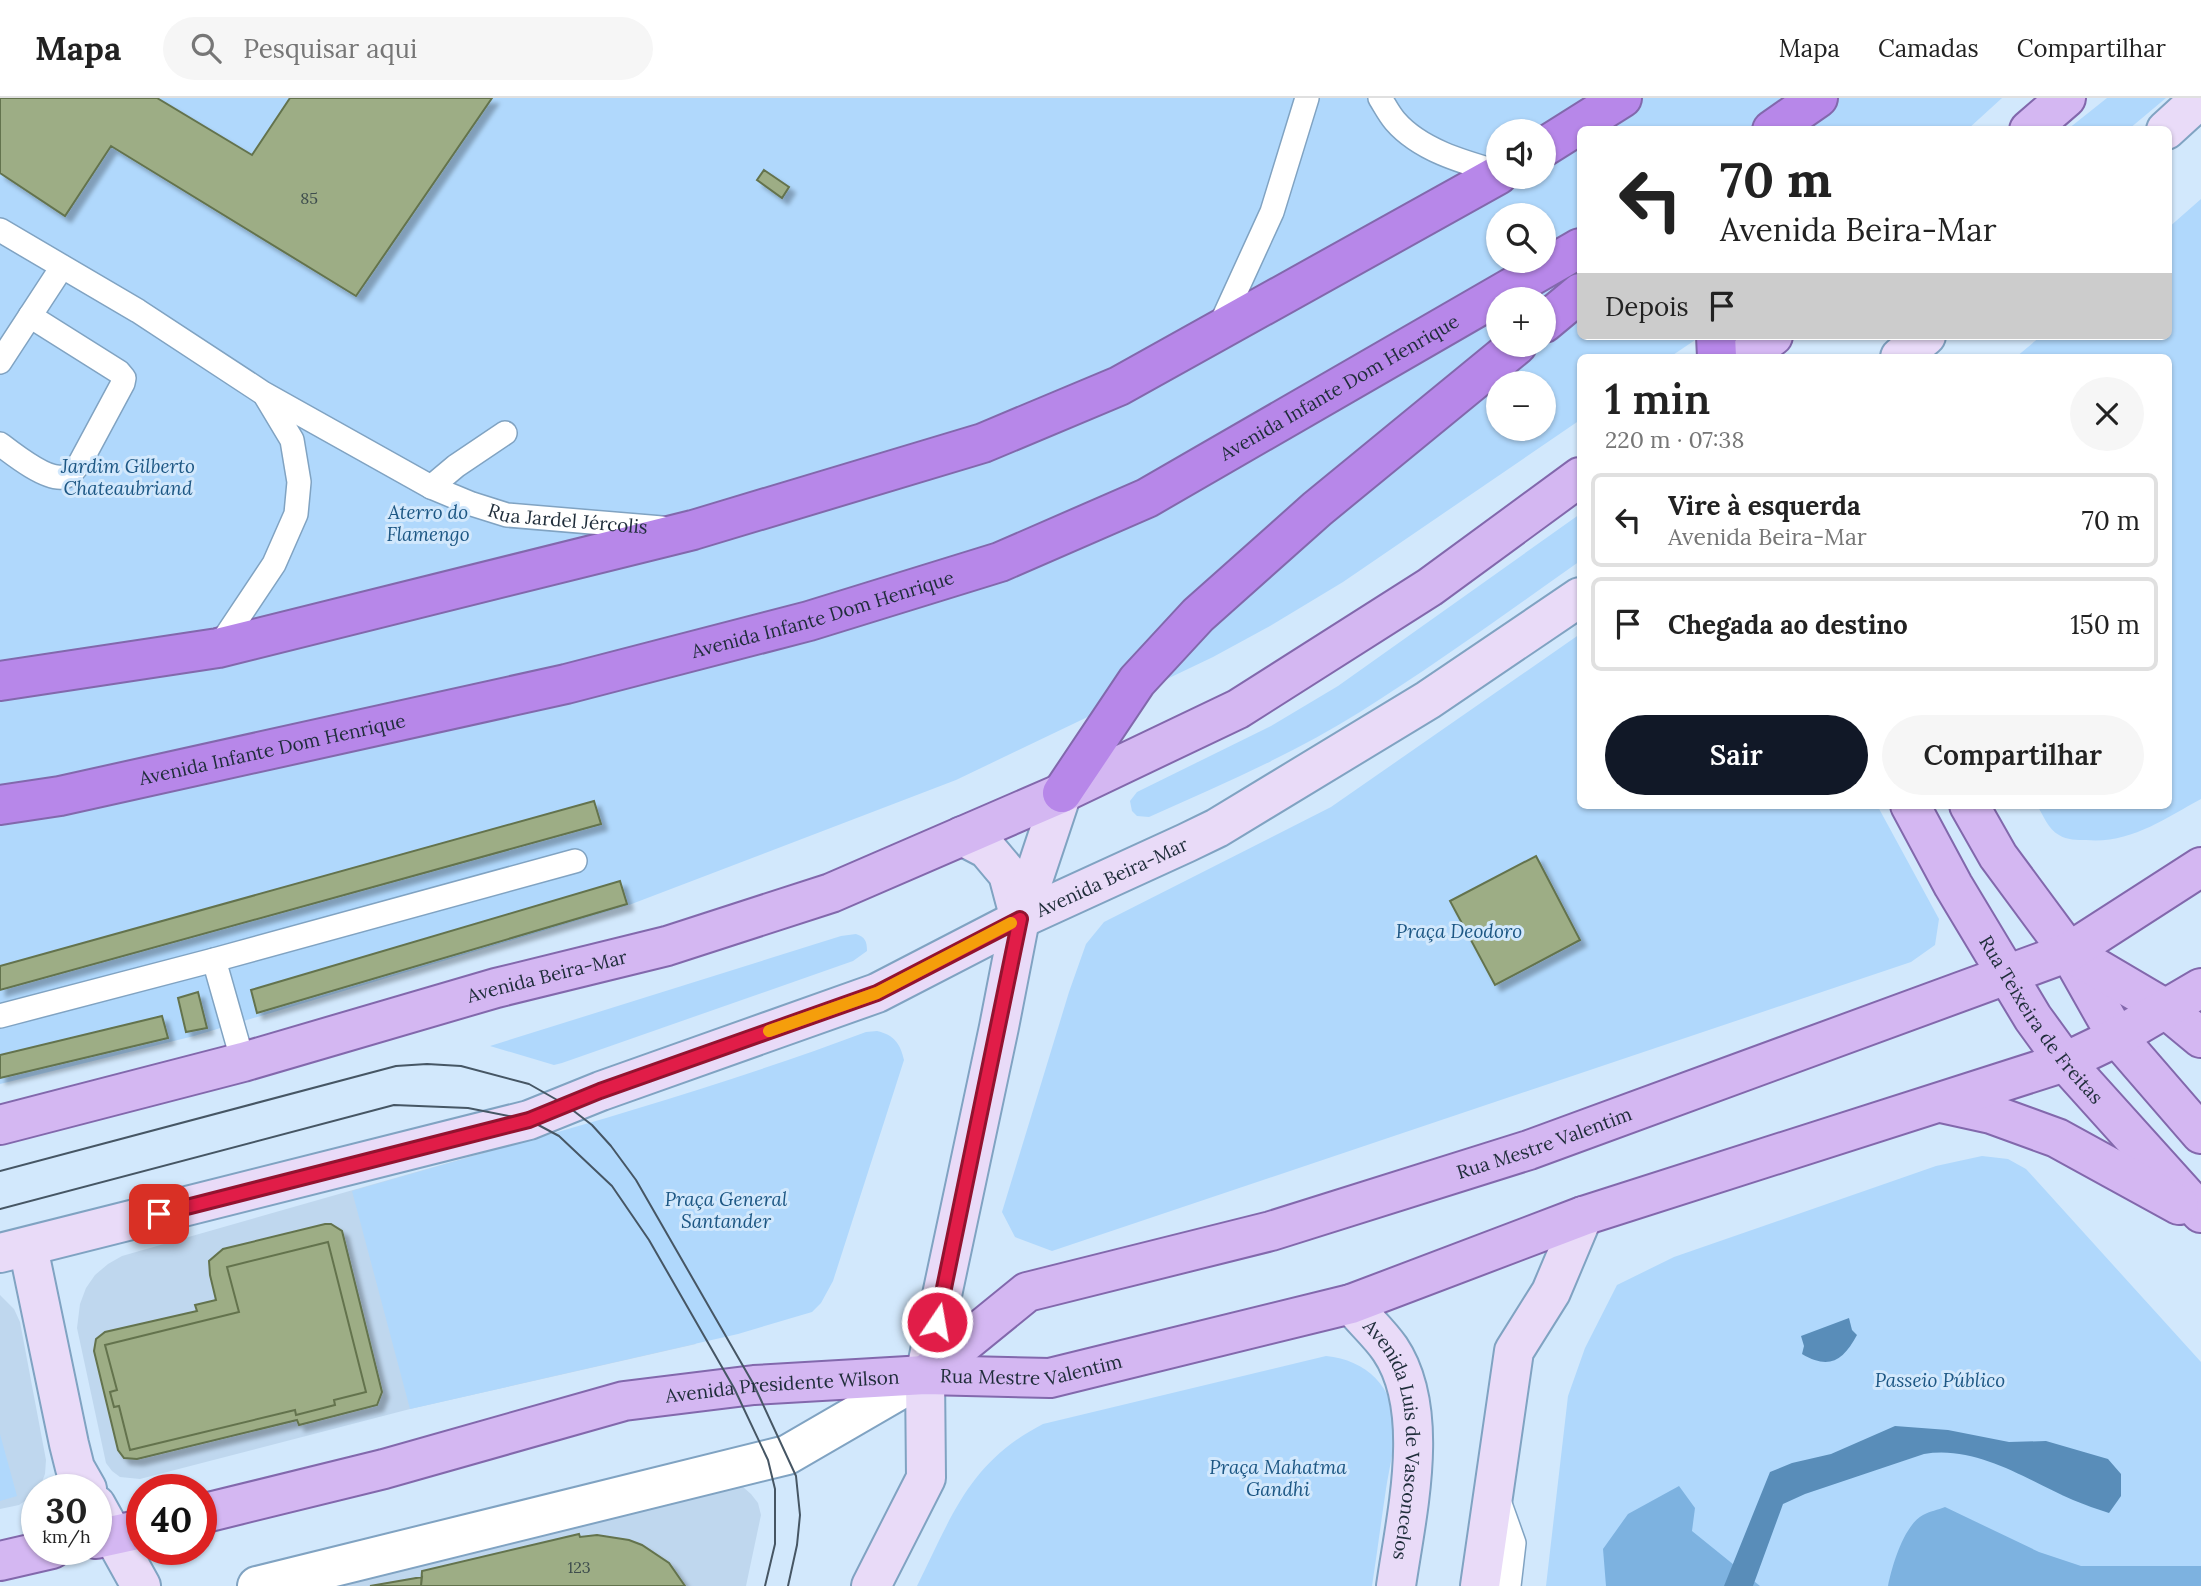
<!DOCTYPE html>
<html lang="pt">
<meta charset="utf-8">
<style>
body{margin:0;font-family:Lora,serif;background:#f6f6f6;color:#222;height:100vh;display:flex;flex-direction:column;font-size:26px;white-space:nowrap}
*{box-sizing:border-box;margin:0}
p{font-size:23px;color:#767676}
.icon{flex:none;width:38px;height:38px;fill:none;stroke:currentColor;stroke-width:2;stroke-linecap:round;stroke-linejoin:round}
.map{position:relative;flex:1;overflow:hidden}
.side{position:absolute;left:1577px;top:256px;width:595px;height:455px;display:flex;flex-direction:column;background:#fff;border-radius:10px;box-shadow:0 2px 5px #0004}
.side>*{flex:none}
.guide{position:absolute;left:1577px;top:28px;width:595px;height:214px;border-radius:10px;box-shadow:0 2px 5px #0004;background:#fff;color:#222;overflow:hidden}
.fabs{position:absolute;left:1486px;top:21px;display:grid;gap:14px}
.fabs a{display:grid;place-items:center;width:70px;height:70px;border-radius:50%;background:#fff;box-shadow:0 2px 5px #0004;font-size:35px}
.speed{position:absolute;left:21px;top:1376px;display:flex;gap:14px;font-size:35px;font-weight:700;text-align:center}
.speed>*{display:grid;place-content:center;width:91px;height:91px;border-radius:50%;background:#fff;box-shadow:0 2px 5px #0004;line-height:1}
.speed small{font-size:18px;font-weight:400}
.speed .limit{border:10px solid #d22;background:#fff;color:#111}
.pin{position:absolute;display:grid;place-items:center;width:60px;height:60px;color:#fff;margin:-30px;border-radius:14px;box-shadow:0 4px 10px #0006}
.me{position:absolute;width:77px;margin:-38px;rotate:12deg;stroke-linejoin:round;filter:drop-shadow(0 0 5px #0008)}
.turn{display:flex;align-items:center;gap:24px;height:147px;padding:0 28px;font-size:32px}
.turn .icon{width:91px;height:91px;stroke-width:2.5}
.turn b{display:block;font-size:49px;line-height:60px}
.then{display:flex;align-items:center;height:66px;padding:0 28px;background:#0003;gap:14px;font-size:26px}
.round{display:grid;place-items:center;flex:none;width:74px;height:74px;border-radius:37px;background:#f6f6f6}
.head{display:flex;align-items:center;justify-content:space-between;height:119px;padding:0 28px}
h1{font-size:42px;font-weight:600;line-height:52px}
.action{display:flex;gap:14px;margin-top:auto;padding:14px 28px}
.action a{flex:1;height:80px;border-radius:42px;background:#111827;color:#fff;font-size:28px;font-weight:600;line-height:80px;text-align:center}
.action a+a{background:#f6f6f6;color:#222}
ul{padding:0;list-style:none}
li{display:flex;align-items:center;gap:21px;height:94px;margin:0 14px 10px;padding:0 14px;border:4px solid #e0e0e0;border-radius:10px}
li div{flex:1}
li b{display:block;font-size:26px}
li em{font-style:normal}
header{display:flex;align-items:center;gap:42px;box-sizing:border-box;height:98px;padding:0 35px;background:#fff;border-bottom:2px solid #e0e0e0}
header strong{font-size:33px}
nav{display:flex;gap:38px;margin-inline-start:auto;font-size:24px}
.search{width:490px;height:63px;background:#f6f6f6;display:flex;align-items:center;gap:18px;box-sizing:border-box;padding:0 24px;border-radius:38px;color:#767676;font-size:26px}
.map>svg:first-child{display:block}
</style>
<header>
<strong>Mapa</strong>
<div class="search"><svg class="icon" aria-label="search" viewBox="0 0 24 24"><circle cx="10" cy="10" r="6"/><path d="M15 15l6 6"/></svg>Pesquisar aqui</div>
<nav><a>Mapa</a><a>Camadas</a><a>Compartilhar</a></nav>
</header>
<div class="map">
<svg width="2201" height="1488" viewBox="0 0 2201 1488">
<defs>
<filter id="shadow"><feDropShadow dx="6" dy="6" stdDeviation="2" flood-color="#0004"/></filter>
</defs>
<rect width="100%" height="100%" fill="#d2e8fc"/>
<!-- built -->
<path fill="#bfd7ee" d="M532,1041L696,1246L410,1311L140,1381L120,1379L112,1373L106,1365L77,1230L80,1206L86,1190L95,1177L108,1166L122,1158Z
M0,1197L14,1211L20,1224L46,1362L45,1376L40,1389L31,1399L19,1407L0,1411Z
M731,1386L743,1389L751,1396L758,1405L761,1417L746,1488H304Z"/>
<!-- green -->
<path fill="#b0d8fc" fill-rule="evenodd" d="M0,0H2002L1968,31L1580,32V238H1701L1670,259H1580V322L1343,484L1270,528L1213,559L956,682L629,807L194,938L0,986ZM1498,33H1544V79H1498ZM1498,117H1544V163H1498ZM1498,201H1544V247H1498ZM1498,285H1544V331H1498Z
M2107,0H2166L2129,31H2068Z
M2201,101V701C2164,721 2130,746 2086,742C2077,742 2067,742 2059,737C2048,731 2043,717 2037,707H2168V259H2016L2041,238H2168V130Z
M1580,416V463C1508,514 1435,567 1360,614C1293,656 1221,687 1149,719L1137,718L1132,713L1130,703L1137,694L1271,628L1338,588Z
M1580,536V707H1877L1939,821L1935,847L1911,864L1052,1153L1015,1139L1002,1114L1069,894L1086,846L1104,824L1331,709Z
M856,836C865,839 867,843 867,853L853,863L562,965L554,967L490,948L841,838Z
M877,933C894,937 900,945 904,962L833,1183L821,1205L812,1214L738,1236L410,1311L352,1093C525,1043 698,997 866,934Z
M1982,1058L2008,1061L2026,1071L2201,1264V1488H1546L1568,1298L1585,1250L1617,1187L1674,1159L1936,1068Z
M1326,1258C1367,1262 1396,1290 1395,1333C1394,1352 1389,1372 1386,1391C1381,1424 1377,1456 1372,1488H917C952,1418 969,1364 1043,1326Z
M0,1336L17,1398L0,1403Z"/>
<!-- forest -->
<path fill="#7db2e0" d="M1679,1388L1695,1410L1692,1433L1760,1488H1606L1603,1451L1628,1416Z
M1945,1409L2039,1454L2081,1468H2201V1488H1888C1892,1468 1904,1427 1923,1417C1930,1413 1938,1412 1945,1409Z"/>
<!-- water -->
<path fill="#598db9" d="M1849,1220L1852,1232L1857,1237C1843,1263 1829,1272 1802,1256L1804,1248L1801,1238Z
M1895,1328L1948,1332L2009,1344L2046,1343L2108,1361L2121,1376V1398L2109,1415C2097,1411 2085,1407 2073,1402C2027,1382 1977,1347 1924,1356L1805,1396L1783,1406L1753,1488H1724L1770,1374L1792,1365L1831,1356Z"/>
<!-- building -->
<path fill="#9dad85" stroke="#64734d" stroke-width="2" fill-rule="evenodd" filter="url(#shadow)" d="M0,0H157L252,57L290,0H492L356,198L111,48L65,118L0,75Z
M764,72L789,89L782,100L757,82Z
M594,703L601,726L0,892V868Z
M1536,758L1580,842L1495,887L1450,803Z
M620,783L627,806L257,915L251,892Z
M198,894L207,930L186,934L178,900Z
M162,918L168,940L0,980V957Z
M325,1126H331L342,1133L382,1294L377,1307L299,1327L297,1322L137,1361L124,1360L118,1352L94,1253L96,1241L105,1234L197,1213L195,1207L216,1202L210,1177L209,1163L223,1151ZM328,1144L366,1294L334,1302L335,1307L296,1317L295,1312L130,1352L119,1308L114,1309L110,1294L117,1292L105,1247L239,1214L227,1169Z
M328,1144L366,1294L334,1302L335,1307L296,1317L295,1312L130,1352L119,1308L114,1309L110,1294L117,1292L105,1247L239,1214L227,1169Z
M579,1436L580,1439L597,1437L629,1442L642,1447L669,1465L685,1488H421L422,1473Z
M422,1479L421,1488H370Z"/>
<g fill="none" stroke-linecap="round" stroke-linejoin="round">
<!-- lane casing -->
<g stroke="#80a3c2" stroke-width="26">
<g id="lane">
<path d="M1380,0C1385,8 1389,16 1395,23C1420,52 1463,64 1498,74"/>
<path id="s1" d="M0,132L138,213L263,295L431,389L472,406L507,417L662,430"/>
<path d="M1218,232L1272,114L1307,0"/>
<path d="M0,264L62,169"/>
<path d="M0,346C13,356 46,382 63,379C71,378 75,370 80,365L123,285L124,280L119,274L30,218"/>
<path d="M431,389L456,368L505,335"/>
<path d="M218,550L274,466L296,416L299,384L292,342L265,297"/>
<path d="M214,862L243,964"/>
<path d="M0,918L214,862L575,763"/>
<path d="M1498,1400L1514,1445L1509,1488"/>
</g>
</g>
<!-- street casing -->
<g stroke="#80a3c2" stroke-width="42">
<path id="street" d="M257,1488L787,1357L925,1277"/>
</g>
<!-- secondary casing -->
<g stroke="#80a3c2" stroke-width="42">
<g id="secondary">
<path d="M2166,32L2201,0"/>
<path d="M1900,259L1926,238"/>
<path d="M962,738L987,751L1008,776L1020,821"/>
<path d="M28,1149L69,1346L75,1370L87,1391"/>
<path id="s2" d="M0,1155L529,1022L601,993L877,895L1020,821L1186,745L1217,730L1428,602L1580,499"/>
<path id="s3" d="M1351,1206C1363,1221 1379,1235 1390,1251C1432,1313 1406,1418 1396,1488"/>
<path d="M96,1407L141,1488"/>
<path d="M871,1488L926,1380L925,1277L999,929L1020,821L1062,695"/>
<path d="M1480,1488L1514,1253L1551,1194L1583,1118"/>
</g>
</g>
<!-- primary casing -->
<g stroke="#8268ac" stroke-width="42">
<g id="primary">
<path d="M2029,32L2066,0"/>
<path d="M1745,259L1773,238"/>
<path id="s4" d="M1910,707L1953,787L2033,920L2065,964L2201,1115"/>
<path d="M1969,707L1998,758L2069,854L2117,939L2201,1036"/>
<path d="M2071,855L2166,911L2201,940"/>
<path d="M1941,1005L1991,1016L2057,1040L2179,1107"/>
<path id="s5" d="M0,1027L243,964L496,890L667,848L831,795L1062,695L1238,611L1430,489L1580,379"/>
<path id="s6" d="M925,1277L1027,1194L1271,1133L1529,1052L2069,854L2201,769"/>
<path id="s7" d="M201,1416L384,1371L624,1303L754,1287L925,1277L1050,1280L1351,1206L1583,1118L2065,964L2117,939L2201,890"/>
<path d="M96,1441L142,1431"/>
<path d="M0,1463L52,1451"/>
</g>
</g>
<!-- highway casing -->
<g stroke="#8268ac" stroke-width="42">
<g id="highway">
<path d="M1772,32L1818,0"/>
<path d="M1544,49L1622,0"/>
<path d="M1544,225L1580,195"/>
<path d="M1716,238L1717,259"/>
<path d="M0,583L218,550L693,432L983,345L1119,288L1498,77"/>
<path d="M1062,695L1137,583L1198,517L1317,411L1517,247"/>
<path id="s8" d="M0,707L60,698L566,586L809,523L1000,464L1147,400L1580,150"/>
</g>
</g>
<!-- lane -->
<use href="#lane" stroke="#fff" stroke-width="23"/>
<!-- street -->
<use href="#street" stroke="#fff" stroke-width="38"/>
<!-- secondary -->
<use href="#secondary" stroke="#e9dbf8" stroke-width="38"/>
<!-- primary -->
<use href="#primary" stroke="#d4b7f2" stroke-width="38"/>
<!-- highway -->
<use href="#highway" stroke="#b787e9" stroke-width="38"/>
<!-- tram -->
<path stroke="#465664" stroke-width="2" d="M0,1073L396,968L427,966L461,968L529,986L566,1007L592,1027L611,1048L636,1082L754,1287L796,1378L800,1417L797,1447L788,1488
M0,1111L394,1007L468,1010L529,1022L559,1038L612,1088L649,1142L734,1290L768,1362L775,1391V1446L765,1488"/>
</g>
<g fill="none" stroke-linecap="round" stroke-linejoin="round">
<!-- route casing -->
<g stroke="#92132f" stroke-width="18">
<path id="route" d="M159,1116L529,1022L600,993L877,895L1020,821L937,1224"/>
</g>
<!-- route -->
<use href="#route" stroke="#e11d48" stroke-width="12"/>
<!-- slow -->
<path stroke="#f59e0b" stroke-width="12" d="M769,933L877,895L1011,825"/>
</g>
<g text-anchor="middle" stroke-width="6" stroke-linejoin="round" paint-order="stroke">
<!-- number labels -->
<g font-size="16" fill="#3e4d4d">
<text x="309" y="106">85</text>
<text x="579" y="1475">123</text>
</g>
<!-- street labels -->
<g font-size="19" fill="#1f2d3a" stroke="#d2e8fc">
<text dy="7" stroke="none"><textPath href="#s8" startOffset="1412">Avenida Infante Dom Henrique</textPath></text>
<text dy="7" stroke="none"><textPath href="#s1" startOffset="644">Rua Jardel Jércolis</textPath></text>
<text dy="7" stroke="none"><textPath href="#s8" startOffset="845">Avenida Infante Dom Henrique</textPath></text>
<text dy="7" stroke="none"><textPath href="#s8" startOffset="278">Avenida Infante Dom Henrique</textPath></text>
<text dy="7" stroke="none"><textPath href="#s2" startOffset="1178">Avenida Beira-Mar</textPath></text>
<text dy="7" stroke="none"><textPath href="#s5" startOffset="567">Avenida Beira-Mar</textPath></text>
<text dy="7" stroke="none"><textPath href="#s4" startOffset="252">Rua Teixeira de Freitas</textPath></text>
<text dy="7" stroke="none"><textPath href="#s6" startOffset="670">Rua Mestre Valentim</textPath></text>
<text dy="7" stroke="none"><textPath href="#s7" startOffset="847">Rua Mestre Valentim</textPath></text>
<text dy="7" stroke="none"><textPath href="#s7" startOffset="597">Avenida Presidente Wilson</textPath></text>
<text dy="7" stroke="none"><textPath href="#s3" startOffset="150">Avenida Luis de Vasconcelos</textPath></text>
</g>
<!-- park labels -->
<g font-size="19" font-style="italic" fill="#1d5784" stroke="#d2e8fc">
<text x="128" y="375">Jardim Gilberto<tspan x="128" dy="22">Chateaubriand</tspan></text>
<text x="428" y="421">Aterro do<tspan x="428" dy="22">Flamengo</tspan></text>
<text x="1459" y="840">Praça Deodoro</text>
<text x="726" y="1108">Praça General<tspan x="726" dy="22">Santander</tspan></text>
<text x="1940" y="1289">Passeio Público</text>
<text x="1278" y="1376">Praça Mahatma<tspan x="1278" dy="22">Gandhi</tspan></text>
</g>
</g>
</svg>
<div class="fabs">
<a><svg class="icon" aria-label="sound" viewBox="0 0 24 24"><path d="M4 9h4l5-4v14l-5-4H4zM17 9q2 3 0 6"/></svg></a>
<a><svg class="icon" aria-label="search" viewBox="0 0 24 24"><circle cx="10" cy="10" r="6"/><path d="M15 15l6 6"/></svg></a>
<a>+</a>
<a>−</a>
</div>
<div class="speed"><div>30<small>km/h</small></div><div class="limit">40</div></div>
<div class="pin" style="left:159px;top:1116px;background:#d93025"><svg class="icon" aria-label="arrive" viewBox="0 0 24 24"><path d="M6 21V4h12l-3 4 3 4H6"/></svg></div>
<svg class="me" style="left:937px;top:1224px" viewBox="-20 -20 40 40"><circle r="17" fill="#e11d48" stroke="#fff" stroke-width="3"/><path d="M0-11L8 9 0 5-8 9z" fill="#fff"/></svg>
<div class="guide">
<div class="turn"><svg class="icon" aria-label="left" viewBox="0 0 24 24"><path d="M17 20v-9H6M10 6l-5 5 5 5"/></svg><div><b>70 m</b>Avenida Beira-Mar</div></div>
<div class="then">Depois<svg class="icon" aria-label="arrive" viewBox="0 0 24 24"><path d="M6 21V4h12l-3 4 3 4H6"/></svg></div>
</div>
<section class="side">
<div class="head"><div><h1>1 min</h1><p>220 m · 07:38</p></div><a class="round"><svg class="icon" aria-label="close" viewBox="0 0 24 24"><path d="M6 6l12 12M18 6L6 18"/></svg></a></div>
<ul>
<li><svg class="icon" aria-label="left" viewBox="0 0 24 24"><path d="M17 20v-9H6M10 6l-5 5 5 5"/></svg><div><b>Vire à esquerda</b><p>Avenida Beira-Mar</p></div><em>70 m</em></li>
<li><svg class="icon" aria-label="arrive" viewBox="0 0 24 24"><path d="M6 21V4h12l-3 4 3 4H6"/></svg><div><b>Chegada ao destino</b></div><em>150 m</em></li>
</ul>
<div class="action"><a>Sair</a><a>Compartilhar</a></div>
</section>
</div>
